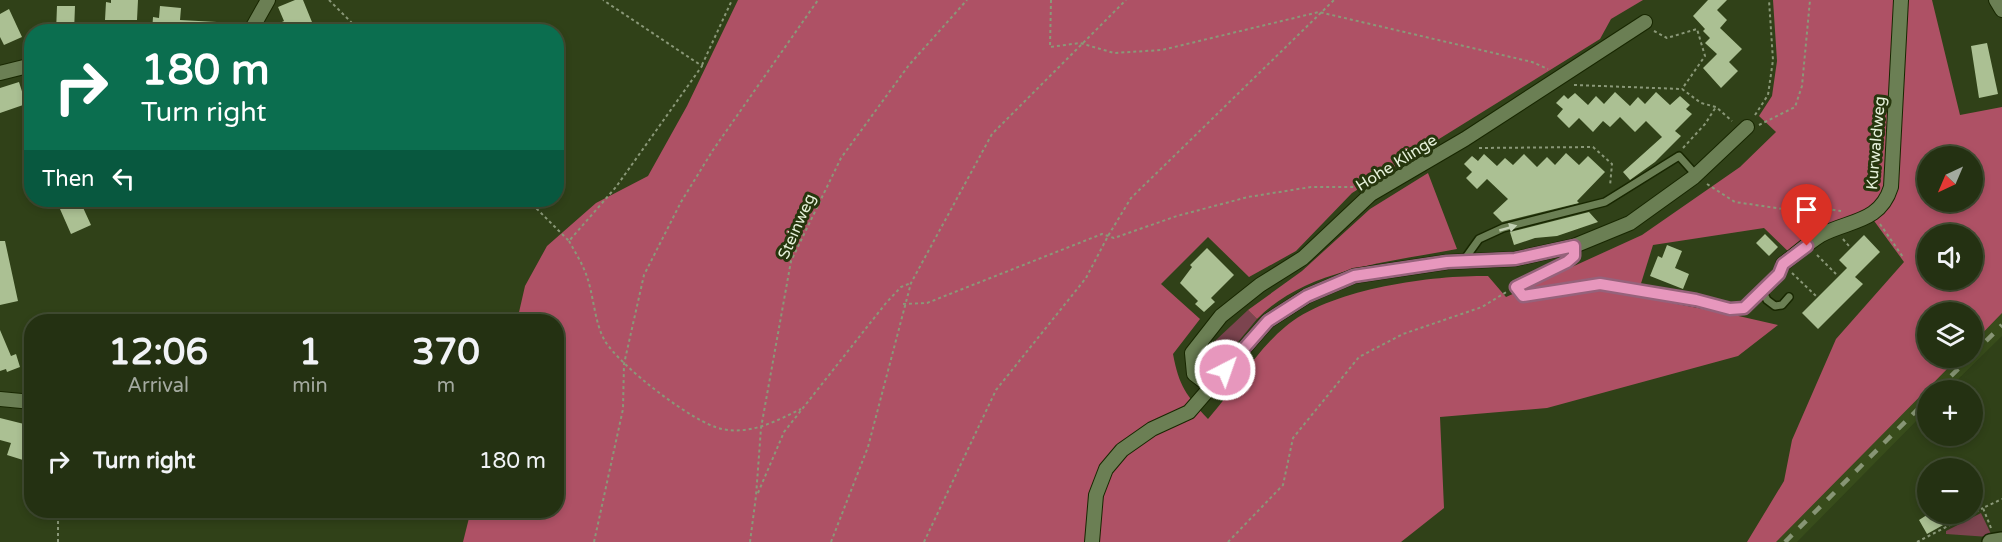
<!DOCTYPE html>
<meta charset="utf-8">
<style>
body{margin:0;font-family:"Varela Round",sans-serif;background:#2c391b;color:#f1f3f6;height:100vh;display:flex;flex-direction:column;font-size:22px;white-space:nowrap}
*{box-sizing:border-box;margin:0}
p{font-size:20px;color:#a3a99f}
.icon{flex:none;width:33px;height:33px;fill:none;stroke:currentColor;stroke-width:2;stroke-linecap:round;stroke-linejoin:round}
.map{position:relative;flex:1;overflow:hidden}
.sheet{position:absolute;left:24px;top:314px;width:540px;height:204px;display:flex;flex-direction:column;background:#243112;border-radius:24px;box-shadow:0 3px 9px #0003,0 0 0 2px #414c32}
.sheet>*{flex:none}
.top-card{position:absolute;left:24px;top:24px;width:540px;height:183px;border-radius:24px;box-shadow:0 3px 9px #0003,0 0 0 2px #414c32;background:#0b6e4f;color:#fff;overflow:hidden}
.needle{width:39px;rotate:224deg}
.buttons{position:absolute;left:1917px;top:146px;display:grid;gap:12px}
.buttons a{display:grid;place-items:center;width:66px;height:66px;border-radius:50%;background:#243112;box-shadow:0 3px 9px #0003,0 0 0 2px #414c32;font-size:30px}
.pin{position:absolute;display:grid;place-items:center;width:51px;height:51px;color:#fff;margin:-62px -26px;border-radius:50% 50% 50% 0;rotate:-45deg;box-shadow:0 0 6px #0007}
.pin .icon{rotate:45deg}
.me{position:absolute;width:66px;margin:-33px;rotate:41deg;stroke-linejoin:round;filter:drop-shadow(0 0 4px #0008)}
.turn{display:flex;align-items:center;gap:21px;height:126px;padding:0 18px;font-size:27px}
.turn .icon{width:78px;height:78px;stroke-width:2.5}
.turn b{display:block;font-size:42px;line-height:51px}
.then{display:flex;align-items:center;height:57px;padding:0 18px;background:#0003;gap:12px;font-size:22px}
.eta{display:flex;justify-content:space-evenly;align-items:center;height:102px;text-align:center}
.eta b{font-size:36px;font-weight:700;line-height:42px}
ul{padding:0;list-style:none}
li{display:flex;align-items:center;gap:18px;height:90px;padding:0 18px}
li div{flex:1}
li b{display:block;font-size:22px}
li em{font-style:normal}
.map>svg:first-child{display:block}
</style>
<div class="map">
<svg width="2002" height="542" viewBox="0 0 2002 542">
<rect width="100%" height="100%" fill="#304118"/>
<!-- built -->
<path fill="#384c1b" d="M2002,313V336L1947,390H1928L1927,410L1797,542H1776L1959,357H1972L1973,343Z"/>
<!-- green -->
<path fill="#7c444f" d="M1248,310L1257,319L1233,348L1231,347L1214,370L1209,372L1202,370L1198,362L1200,355Z
M1981,513L1991,534L1989,537L1946,534V531Z"/>
<!-- forest -->
<path fill="#ae5165" fill-rule="evenodd" d="M738,0H1643L1611,19L1600,39L1352,193L1296,251L1249,277L1208,237L1161,284L1200,319L1173,354C1179,386 1186,395 1208,419C1234,390 1255,352 1285,327C1329,289 1431,275 1488,276L1506,297L1642,235L1740,167L1776,132L1759,116L1772,96L1777,61L1773,0H1932L1960,115L2002,107V313L1973,343L1972,312H1928V357H1959L1776,542H1747L1784,481L1792,440L1836,339L1904,262L1872,218L1820,240L1798,261L1764,228L1653,245L1638,293L1778,325L1738,356L1547,408L1440,417L1444,508L1401,542H463L471,510H556V321H517L525,286L547,246L596,203L648,176L687,106ZM1928,156H1972V201H1928ZM1928,234H1972V279H1928Z
M1428,173L1457,249C1391,262 1307,268 1257,319L1248,310L1302,271L1370,209Z"/>
<!-- building -->
<path fill="#abc093" d="M111,0H138L137,20H105L106,2L111,3Z
M295,0H303L314,27L304,32H261L284,21L278,7Z
M1708,0H1727L1717,10L1727,20L1720,28L1742,49L1729,62L1738,71L1721,88L1703,68L1717,54L1705,43L1710,38L1703,31L1705,29L1693,16Z
M57,6H75L74,32H56Z
M160,6L181,8L180,20L217,22V32H152L153,17L159,18Z
M9,9L22,37L4,45L0,37V14Z
M1987,43L1998,94L1979,98L1971,46Z
M19,82L26,104L0,113V88Z
M1615,92L1630,106L1638,97L1645,104L1656,92L1670,105L1680,96L1690,105L1686,109L1692,114L1675,131L1681,136L1655,162L1630,180L1623,172L1662,137L1646,121L1635,132L1620,117L1610,127L1603,121L1593,132L1579,118L1569,128L1557,116L1563,109L1556,103L1564,95L1568,99L1575,93L1588,105L1596,96L1604,104Z
M1566,153L1579,165L1588,156L1605,172L1577,201L1579,203L1502,222L1493,213L1508,199L1487,179L1477,189L1466,178L1472,172L1464,164L1472,156L1478,161L1484,154L1497,166L1505,158L1513,165L1524,154L1537,167L1547,157L1555,165Z
M80,201L91,225L71,234L60,209Z
M1589,212L1598,222L1557,236L1535,238L1514,245L1510,232Z
M1765,234L1778,247L1769,256L1756,243Z
M1864,235L1880,252L1855,277L1863,284L1818,329L1802,313L1847,268L1839,260Z
M0,241H5L18,301L0,305Z
M1667,245L1682,251L1675,268L1689,274L1683,289L1650,276L1658,256L1662,258Z
M1207,248L1234,275L1211,298L1215,302L1204,312L1195,304L1198,301L1180,283L1192,267L1190,265Z
M0,330L11,356L16,354L20,367L7,372L6,369L0,371Z
M0,418L32,426V454L25,452L23,460L7,455L11,443L0,440Z
M1930,513H1939L1945,524L1927,534L1919,520Z"/>
<g fill="none" stroke-linecap="round" stroke-linejoin="round">
<!-- lane casing -->
<g stroke="#182700" stroke-width="10">
<path id="lane" d="M1574,246V256L1567,262L1516,287L1523,296L1600,284L1730,309L1744,308L1779,274L1783,264
M1464,260L1479,239L1503,228L1605,202L1679,156L1696,175
M1762,290L1767,300L1775,306L1782,305L1789,297"/>
</g>
<!-- street casing -->
<g stroke="#182700" stroke-width="16">
<path id="street" d="M1996,0L2002,10
M250,32L268,0
M0,73L32,65
M1783,264C1795,255 1808,243 1821,235C1849,220 1880,223 1891,187L1901,0
M1211,387L1194,374L1192,353L1221,316L1260,285L1303,258L1371,194L1465,139L1645,22
M0,399L32,402
M1092,542L1096,495L1106,469L1122,450L1152,429L1189,412L1268,321L1307,296L1354,276L1447,262L1515,259L1574,246L1630,223L1694,177L1747,127"/>
</g>
<!-- secondary casing -->
<g stroke="#182700" stroke-width="18">
<path id="secondary" d="M1990,542L2002,540"/>
</g>
<!-- path -->
<path stroke="#8a9878" stroke-width="2" stroke-dasharray="3 3" stroke-linecap="butt" d="M329,0L361,32
M1051,0L1050,47L1080,43L1114,53L1162,50L1319,12L1532,62L1548,69
M1654,31L1667,38L1697,29L1705,56L1682,89
M702,65L732,0
M1574,85L1682,89L1701,103L1716,107L1732,121
M1755,115L1768,95L1773,60L1769,0
M1759,125L1795,107L1802,86L1810,0
M1479,148L1593,147L1612,164L1610,186
M1683,148L1705,124L1716,107
M1707,184L1735,202L1804,212L1820,208L1841,211
M528,200L569,241L616,187L702,66L603,0
M1880,224L1903,257
M1843,239L1849,246
M569,241C575,252 582,263 586,274C594,295 594,322 605,341C620,366 693,423 722,429C751,435 776,421 801,409
M1817,255L1836,274
M1792,273L1816,296
M903,304L927,303L1102,234L1114,238L1177,216L1248,197L1311,187H1357
M758,493L784,432L886,303L901,287L911,283
M1991,528L1983,508L2002,499
M58,542V510
M594,542L623,409L624,364L644,275L681,202L713,150L818,0
M750,542L756,496L761,428L791,261L841,158L909,65L967,0
M831,542L868,447L911,283L992,134L1126,0
M924,542L996,390L1086,278L1108,236L1131,198L1334,0
M1228,542L1283,485L1293,438L1359,357L1403,334L1482,307L1508,291
M1917,542L1983,508"/>
<!-- lane -->
<use href="#lane" stroke="#6b7f54" stroke-width="7"/>
<!-- street -->
<use href="#street" stroke="#6b7f54" stroke-width="14"/>
<!-- secondary -->
<use href="#secondary" stroke="#6b7f54" stroke-width="15"/>
<!-- rail -->
<path stroke="#879575" stroke-width="4.5" stroke-dasharray="10 10" stroke-linecap="butt" d="M1972,355L2002,325
M1937,390L1970,357
M1785,542L1928,399"/>
</g>
<!-- one-way arrows -->
<defs><path id="oneway-solid" d="M-6-.8H1V-3.2L6.5 0L1 3.2V.8H-6Z" transform="scale(1.5)"/></defs>
<use fill="#c1cfb2" href="#oneway-solid" transform="translate(1508 228) rotate(-16)"/>
<g fill="none" stroke-linecap="round" stroke-linejoin="round">
<!-- route casing -->
<g stroke="#96627b" stroke-width="15">
<path id="route" d="M1225,370L1268,321L1307,296L1354,276L1447,262L1515,259L1574,246V256L1567,262L1516,287L1523,296L1600,284L1696,300L1730,309L1744,308L1779,274L1783,264L1807,246"/>
</g>
<!-- route -->
<use href="#route" stroke="#e797bd" stroke-width="10"/>
</g>
<g text-anchor="middle" stroke-width="6" stroke-linejoin="round" paint-order="stroke">
<!-- street labels -->
<g font-size="16" fill="#e6f1da" stroke="#26360d">
<text transform="translate(1875 143) rotate(-85)" y="6">Kurwaldweg</text>
<text transform="translate(1396 162) rotate(-32)" y="6">Hohe Klinge</text>
<text transform="translate(796 226) rotate(-66)" y="6">Steinweg</text>
</g>
</g>
</svg>
<div class="buttons">
<a><svg class="needle" viewBox="-14 -14 28 28"><path d="M0-13l5 13h-10z" fill="#e53935"/><path d="M0 13l5-13h-10z" fill="#a3a99f"/></svg></a>
<a><svg class="icon" aria-label="sound" viewBox="0 0 24 24"><path d="M4 9h4l5-4v14l-5-4H4zM17 9q2 3 0 6"/></svg></a>
<a><svg class="icon" aria-label="layers" viewBox="0 0 24 24"><path d="M12 4l9 5-9 5-9-5zM3 14l9 5 9-5"/></svg></a>
<a>+</a>
<a>−</a>
</div>
<div class="pin" style="left:1807px;top:246px;background:#d93025"><svg class="icon" aria-label="arrive" viewBox="0 0 24 24"><path d="M6 21V4h12l-3 4 3 4H6"/></svg></div>
<svg class="me" style="left:1225px;top:370px" viewBox="-20 -20 40 40"><circle r="17" fill="#e797bd" stroke="#fff" stroke-width="3"/><path d="M0-11L8 9 0 5-8 9z" fill="#fff"/></svg>
<div class="top-card">
<div class="turn"><svg class="icon" aria-label="right" viewBox="0 0 24 24"><path d="M7 20v-9h11M14 6l5 5-5 5"/></svg><div><b>180 m</b>Turn right</div></div>
<div class="then">Then<svg class="icon" aria-label="left" viewBox="0 0 24 24"><path d="M17 20v-9H6M10 6l-5 5 5 5"/></svg></div>
</div>
<section class="sheet">
<div class="eta">
<div><b>12:06</b><p>Arrival</p></div>
<div><b>1</b><p>min</p></div>
<div><b>370</b><p>m</p></div>
</div>
<ul>
<li><svg class="icon" aria-label="right" viewBox="0 0 24 24"><path d="M7 20v-9h11M14 6l5 5-5 5"/></svg><div><b>Turn right</b></div><em>180 m</em></li>
</ul>
</section>
</div>
